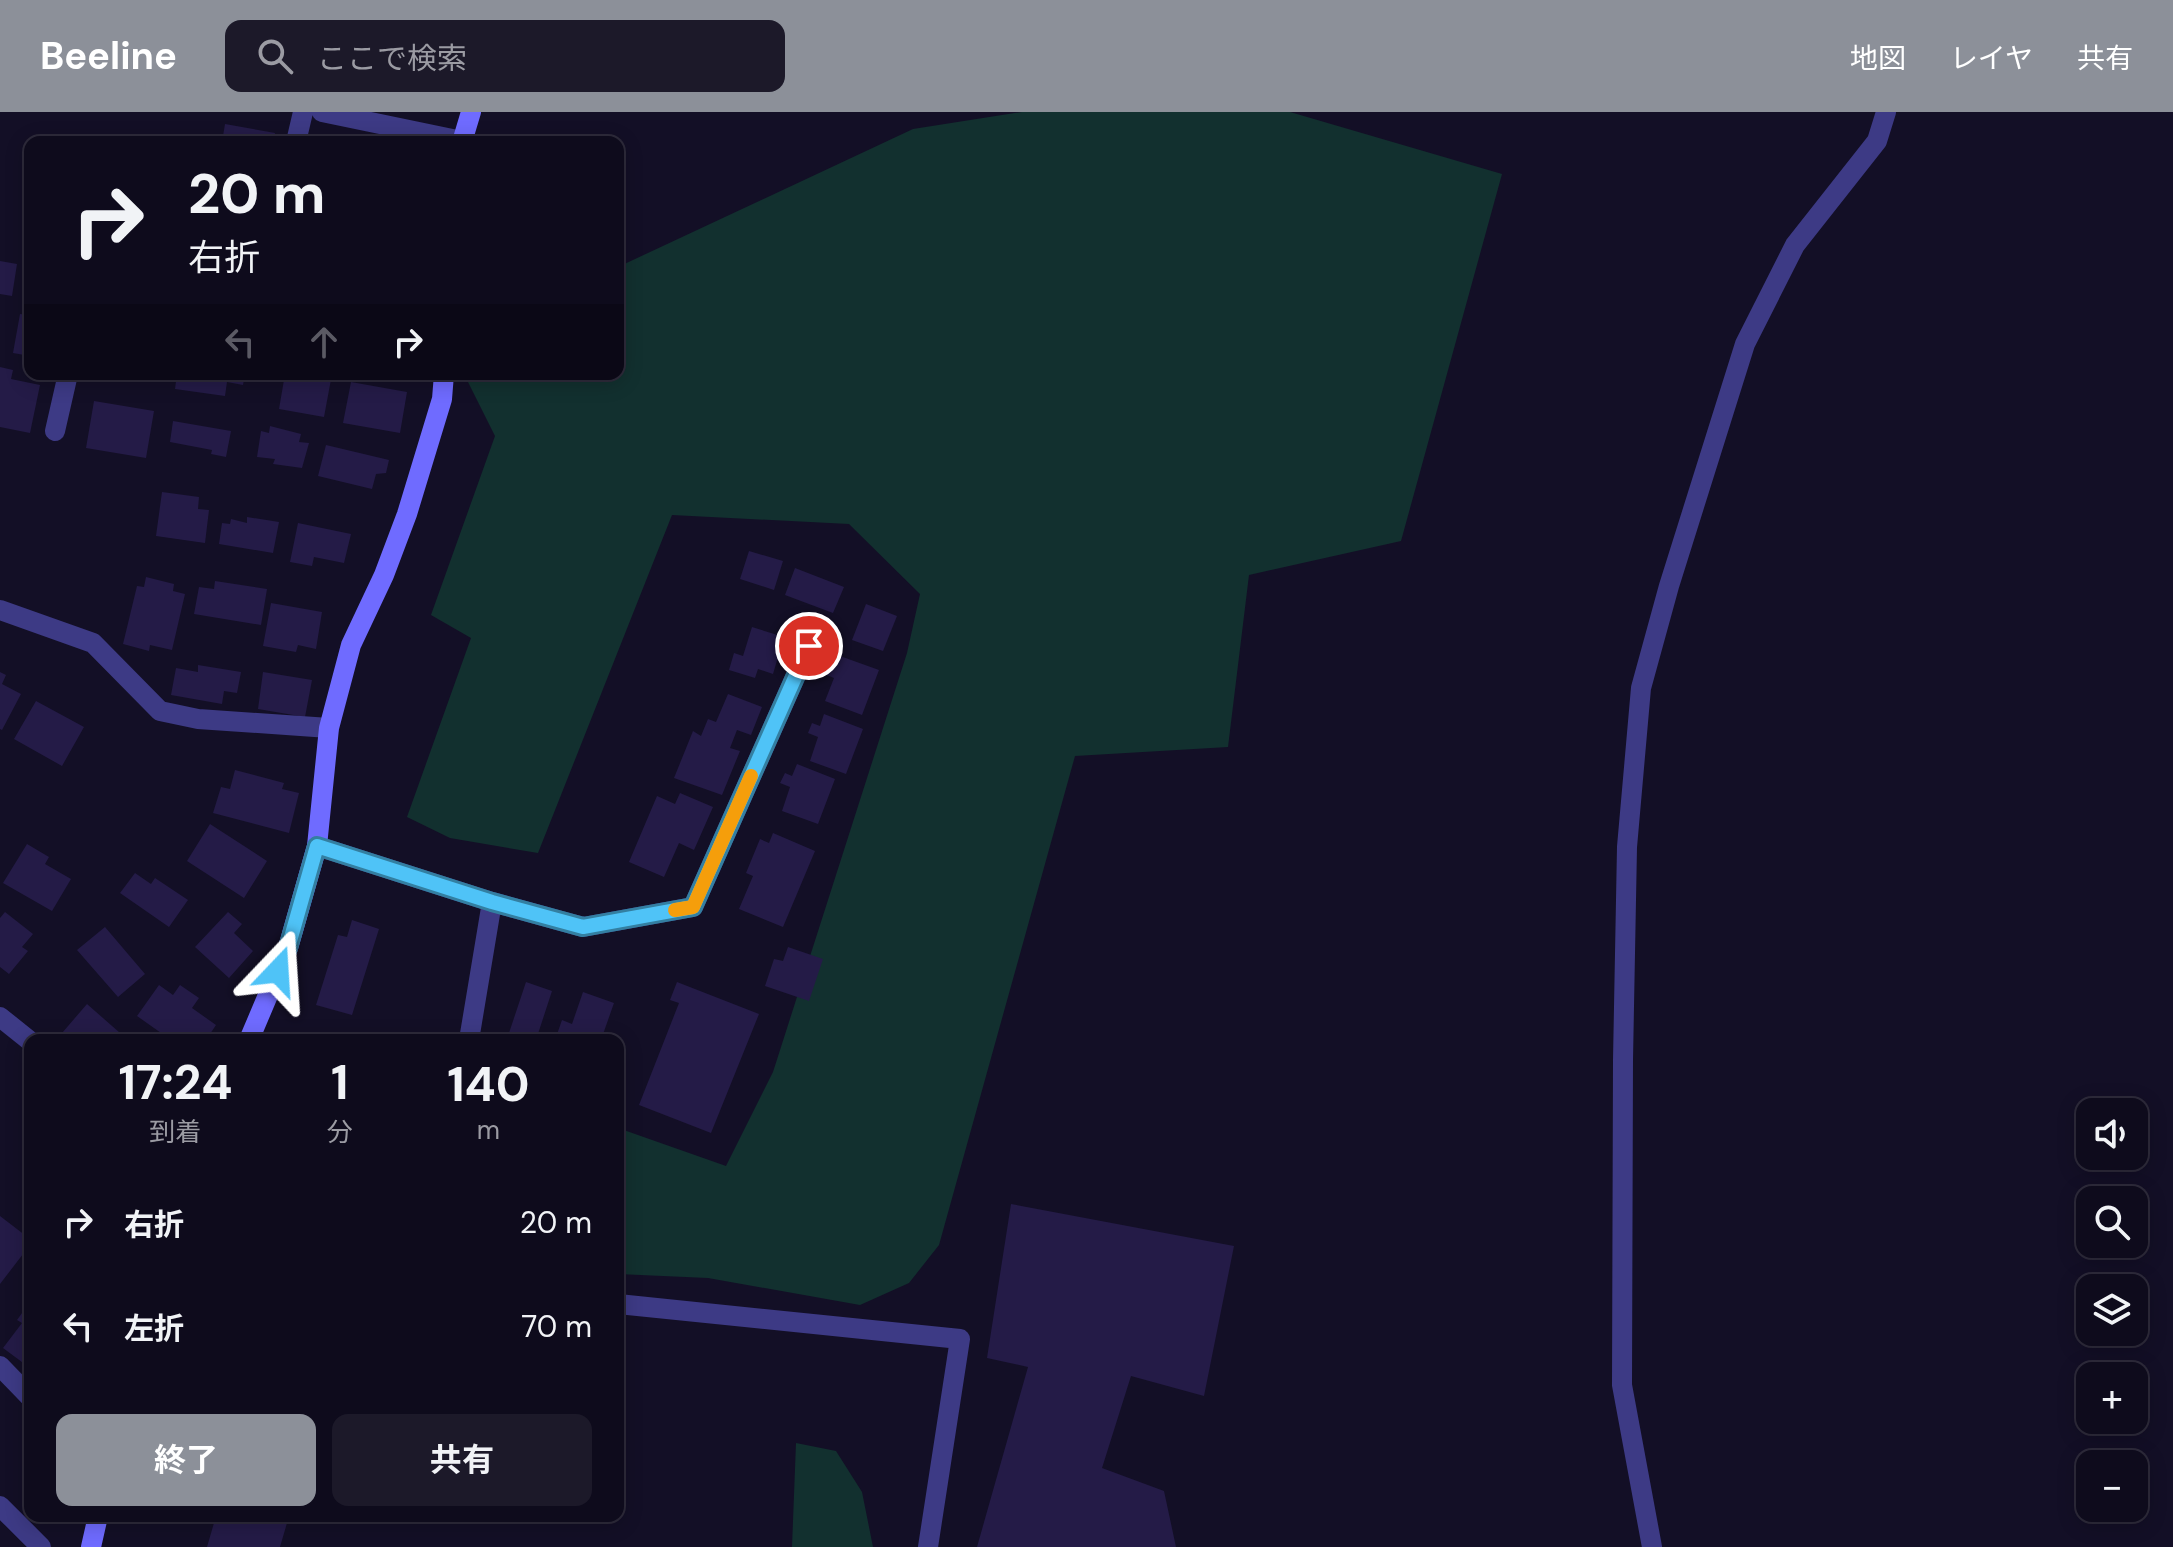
<!DOCTYPE html>
<html lang="ja">
<meta charset="utf-8">
<style>
body{margin:0;font-family:"DM Sans","Noto Sans JP",sans-serif;background:#1c1929;color:#f1f3f6;height:100vh;display:flex;flex-direction:column;font-size:30px;white-space:nowrap}
*{box-sizing:border-box;margin:0}
p{font-size:26px;color:#9b9ba3}
.icon{flex:none;width:44px;height:44px;fill:none;stroke:currentColor;stroke-width:2;stroke-linecap:round;stroke-linejoin:round}
.map{position:relative;flex:1;overflow:hidden}
.panel{position:absolute;left:24px;top:922px;width:600px;height:488px;display:flex;flex-direction:column;background:#0e0b1c;border-radius:16px;box-shadow:0 4px 20px #0003,0 0 0 2px #2e2b3b}
.panel>*{flex:none}
.banner{position:absolute;left:24px;top:24px;width:600px;height:244px;border-radius:16px;box-shadow:0 4px 20px #0003,0 0 0 2px #2e2b3b;background:#0e0b1c;color:#f1f3f6;overflow:hidden}
.tools{position:absolute;left:2076px;top:986px;display:grid;gap:16px}
.tools a{display:grid;place-items:center;width:72px;height:72px;border-radius:16px;background:#0e0b1c;box-shadow:0 4px 20px #0003,0 0 0 2px #2e2b3b;font-size:40px}
.pin{position:absolute;display:grid;place-items:center;width:68px;height:68px;color:#fff;margin:-34px;border:4px solid #fff;border-radius:50%;box-shadow:0 2px 8px #0007}
.me{position:absolute;width:88px;margin:-44px;rotate:20deg;stroke-linejoin:round;filter:drop-shadow(0 0 6px #0008)}
.turn{display:flex;align-items:center;gap:28px;height:168px;padding:0 32px;font-size:36px}
.turn .icon{width:104px;height:104px;stroke-width:2.5}
.turn b{display:block;font-size:56px;line-height:68px}
.lanes{display:flex;align-items:center;height:76px;padding:0 32px;background:#0003;justify-content:center;gap:40px;direction:ltr}
.lanes .off{opacity:.35}
.eta{display:flex;justify-content:space-evenly;align-items:center;height:136px;text-align:center}
.eta b{font-size:48px;font-weight:700;line-height:56px}
.action{display:flex;gap:16px;margin-top:auto;padding:16px 32px}
.action a{flex:1;height:92px;border-radius:16px;background:#8c9099;color:#fff;font-size:32px;font-weight:700;line-height:92px;text-align:center}
.action a+a{background:#1c1929;color:#f1f3f6}
ul{padding:0;list-style:none}
li{display:flex;align-items:center;gap:24px;height:104px;padding:0 32px}
li div{flex:1}
li b{display:block;font-size:30px}
li em{font-style:normal}
header{display:flex;align-items:center;gap:48px;box-sizing:border-box;height:112px;padding:0 40px;background:#8c9099;color:#fff}
header strong{font-size:38px}
nav{display:flex;gap:44px;margin-inline-start:auto;font-size:28px}
.search{width:560px;height:72px;background:#1c1929;display:flex;align-items:center;gap:20px;box-sizing:border-box;padding:0 28px;border-radius:16px;color:#9b9ba3;font-size:30px}
.map>svg:first-child{display:block}
</style>
<header>
<strong>Beeline</strong>
<div class="search"><svg class="icon" aria-label="search" viewBox="0 0 24 24"><circle cx="10" cy="10" r="6"/><path d="M15 15l6 6"/></svg>ここで検索</div>
<nav><a>地図</a><a>レイヤ</a><a>共有</a></nav>
</header>
<div class="map">
<svg width="2173" height="1435" viewBox="0 0 2173 1435">
<rect width="100%" height="100%" fill="#130f26"/>
<!-- green -->
<path fill="#12302f" d="M1022,0H1290L1502,62L1401,429L1249,463L1228,635L1075,644L939,1133L909,1171L860,1193L708,1166L618,1162V1016L726,1054L773,960L907,541L920,482L849,412L672,403L538,741L450,726L407,705L471,526L431,503L495,324L464,262H618V155L913,17Z
M796,1331L836,1339L862,1380L873,1435H792Z"/>
<!-- building -->
<path fill="#241b47" d="M225,12L275,21L273,30H222Z
M0,149L17,152L12,184L0,182Z
M20,202L30,203V244L13,241Z
M0,255L13,258L11,267L40,273L30,321L0,315Z
M177,262H245L243,273L227,270L225,284L175,277Z
M285,262H332L324,305L279,297Z
M351,270L407,280L400,321L343,311Z
M94,289L154,299L146,346L86,336Z
M173,309L231,319L226,345L211,342L212,338L170,330Z
M270,314L301,322L299,330L309,331L302,356L273,352L275,347L257,345L261,319L269,321Z
M326,333L389,348L386,361L376,362L372,377L318,364Z
M162,380L199,385L198,397L209,398L205,431L156,424Z
M247,405L279,410L273,441L219,432L222,411L230,412L231,407L247,411Z
M298,411L351,422L344,451L314,445L312,454L290,450Z
M749,439L783,449L774,478L740,467Z
M795,456L844,475L833,501L785,483Z
M146,465L174,472L173,479L185,482L172,538L150,533L149,539L123,532L137,474L144,475Z
M215,469L267,477L261,513L194,502L199,475L214,477Z
M271,491L322,500L316,537L298,533L296,540L263,534Z
M866,492L897,504L883,539L852,528Z
M752,515L784,525L773,562L758,557L755,566L729,558L734,541L743,544Z
M840,544L879,558L862,603L825,589L834,566L824,562L828,552L836,555Z
M198,553L241,560L237,581L224,579L222,592L171,583L176,556L198,560Z
M0,560L6,563L2,572L21,582L2,618L0,617Z
M263,560L312,568L305,605L258,597Z
M728,582L762,595L751,623L737,618L730,636L740,639L722,683L674,666L693,619L701,624L708,607L716,610Z
M36,589L84,615L62,654L14,627Z
M824,602L863,617L846,662L810,649L818,625L808,621L812,611L820,614Z
M797,652L835,667L818,712L782,699L790,675L780,671L785,661L792,664Z
M235,658L284,671L282,677L299,681L289,721L213,701L221,675L230,677Z
M680,681L713,695L694,738L679,731L664,765L629,750L657,684L675,692Z
M210,712L267,749L244,786L187,749Z
M773,721L815,739L783,815L739,797L753,764L746,761L760,727L769,731Z
M27,732L49,745L45,752L71,767L52,799L3,771Z
M135,761L151,772L155,766L188,788L169,815L120,781Z
M5,800L33,822L22,835L28,839L9,862L0,855V806Z
M228,800L242,812L234,821L253,839L229,866L195,835Z
M352,808L379,817L352,903L316,893L338,823L347,825Z
M105,815L145,862L118,885L77,838Z
M788,835L823,847L809,889L765,874L774,847L783,849Z
M526,870L552,879L536,928H510L507,927Z
M677,870L759,902L711,1021L639,993L679,891L670,888Z
M159,873L173,883L180,873L199,886L192,896L216,913L206,928H171L137,904Z
M583,880L614,891L601,928H555L562,908L572,912Z
M87,892L128,928H70L62,921Z
M1011,1092L1234,1134L1204,1284L1131,1264L1102,1356L1164,1379L1176,1435H977L1028,1255L987,1246Z
M0,1104L30,1127V1133L0,1172Z
M30,1190V1256L3,1236L22,1211L17,1208Z
M216,1404H263L287,1411L280,1435H207Z"/>
<g fill="none" stroke-linecap="round" stroke-linejoin="round">
<!-- lane -->
<path stroke="#3d3a85" stroke-width="20" d="M322,0L462,29
M296,30L303,0
M55,319L68,262
M0,1254L30,1285
M0,1394L41,1435"/>
<!-- street -->
<path stroke="#3d3a85" stroke-width="20" d="M0,498L93,531L160,599L198,607L329,616
M317,734L492,790L583,815L693,795L809,534
M0,905L30,929
M469,928L492,790
M618,1192L960,1227L928,1435
M1652,1435L1622,1273L1623,948L1627,735L1641,576L1669,474L1745,232L1795,133L1877,29L1886,0"/>
<!-- secondary -->
<path stroke="#6f6bff" stroke-width="20" d="M462,30L471,0
M249,928L288,836L317,734L329,616L351,533L384,463L407,402L442,287L444,262
M91,1435L98,1404"/>
</g>
<g fill="none" stroke-linecap="round" stroke-linejoin="round">
<!-- route casing -->
<g stroke="#337fa1" stroke-width="20">
<path id="route" d="M278,859L288,836L317,734L492,790L583,815L693,795L809,534"/>
</g>
<!-- route -->
<use href="#route" stroke="#4fc3f7" stroke-width="14"/>
<!-- slow -->
<path stroke="#f59e0b" stroke-width="14" d="M675,798L693,795L751,664"/>
</g>
</svg>
<div class="tools">
<a><svg class="icon" aria-label="sound" viewBox="0 0 24 24"><path d="M4 9h4l5-4v14l-5-4H4zM17 9q2 3 0 6"/></svg></a>
<a><svg class="icon" aria-label="search" viewBox="0 0 24 24"><circle cx="10" cy="10" r="6"/><path d="M15 15l6 6"/></svg></a>
<a><svg class="icon" aria-label="layers" viewBox="0 0 24 24"><path d="M12 4l9 5-9 5-9-5zM3 14l9 5 9-5"/></svg></a>
<a>+</a>
<a>−</a>
</div>
<div class="pin" style="left:809px;top:534px;background:#d93025"><svg class="icon" aria-label="arrive" viewBox="0 0 24 24"><path d="M6 21V4h12l-3 4 3 4H6"/></svg></div>
<svg class="me" style="left:278px;top:859px" viewBox="-20 -20 40 40"><path d="M0-17L14 15 0 8-14 15z" fill="#4fc3f7" stroke="#fff" stroke-width="4"/></svg>
<div class="banner">
<div class="turn"><svg class="icon" aria-label="right" viewBox="0 0 24 24"><path d="M7 20v-9h11M14 6l5 5-5 5"/></svg><div><b>20 m</b>右折</div></div>
<div class="lanes"><svg class="icon off" aria-label="left" viewBox="0 0 24 24"><path d="M17 20v-9H6M10 6l-5 5 5 5"/></svg><svg class="icon off" aria-label="ahead" viewBox="0 0 24 24"><path d="M12 20V5M6 11l6-6 6 6"/></svg><svg class="icon" aria-label="right" viewBox="0 0 24 24"><path d="M7 20v-9h11M14 6l5 5-5 5"/></svg></div>
</div>
<section class="panel">
<div class="eta">
<div><b>17:24</b><p>到着</p></div>
<div><b>1</b><p>分</p></div>
<div><b>140</b><p>m</p></div>
</div>
<ul>
<li><svg class="icon" aria-label="right" viewBox="0 0 24 24"><path d="M7 20v-9h11M14 6l5 5-5 5"/></svg><div><b>右折</b></div><em>20 m</em></li>
<li><svg class="icon" aria-label="left" viewBox="0 0 24 24"><path d="M17 20v-9H6M10 6l-5 5 5 5"/></svg><div><b>左折</b></div><em>70 m</em></li>
</ul>
<div class="action"><a>終了</a><a>共有</a></div>
</section>
</div>
